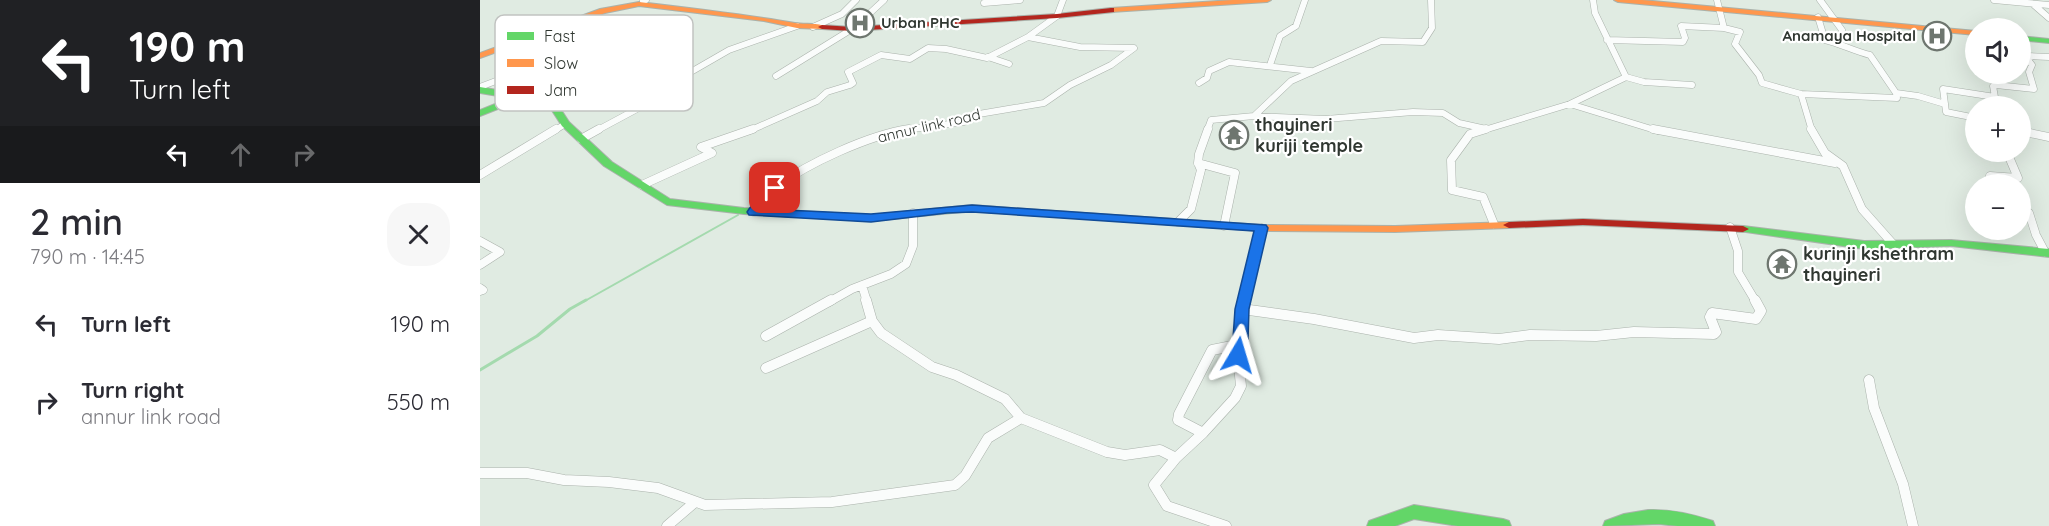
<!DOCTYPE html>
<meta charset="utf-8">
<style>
body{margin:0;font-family:Quicksand,sans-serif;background:#f7f7f7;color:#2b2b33;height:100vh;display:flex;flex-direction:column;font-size:22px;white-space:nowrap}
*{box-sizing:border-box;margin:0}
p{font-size:20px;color:#7c7c81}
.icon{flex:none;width:33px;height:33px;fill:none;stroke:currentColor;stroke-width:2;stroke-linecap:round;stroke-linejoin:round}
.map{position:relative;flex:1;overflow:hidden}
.details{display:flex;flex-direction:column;background:#fff;width:480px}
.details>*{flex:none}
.hud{background:#202124;color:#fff;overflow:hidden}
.fabs{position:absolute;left:1485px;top:18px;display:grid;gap:12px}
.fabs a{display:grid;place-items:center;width:66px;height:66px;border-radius:50%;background:#fff;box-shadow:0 6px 24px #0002;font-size:30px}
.pin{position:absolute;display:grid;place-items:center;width:51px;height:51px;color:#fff;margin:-26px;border-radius:12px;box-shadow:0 3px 9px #0006}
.me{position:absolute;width:66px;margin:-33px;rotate:7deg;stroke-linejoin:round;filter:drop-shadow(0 0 4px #0008)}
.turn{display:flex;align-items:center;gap:21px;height:126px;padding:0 30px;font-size:27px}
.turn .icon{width:78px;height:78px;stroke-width:2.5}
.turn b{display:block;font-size:42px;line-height:51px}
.lanes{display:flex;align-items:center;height:57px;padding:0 30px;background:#0003;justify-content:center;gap:30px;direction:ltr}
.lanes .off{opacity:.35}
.round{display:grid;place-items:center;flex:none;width:63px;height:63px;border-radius:24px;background:#f7f7f7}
.headline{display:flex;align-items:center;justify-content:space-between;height:102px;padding:0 30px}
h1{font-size:36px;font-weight:600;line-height:45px}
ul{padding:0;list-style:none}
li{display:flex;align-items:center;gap:18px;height:78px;padding:0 30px}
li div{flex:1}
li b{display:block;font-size:22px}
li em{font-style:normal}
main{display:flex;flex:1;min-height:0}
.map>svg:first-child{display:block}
</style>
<main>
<section class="details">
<div class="hud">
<div class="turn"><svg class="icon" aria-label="left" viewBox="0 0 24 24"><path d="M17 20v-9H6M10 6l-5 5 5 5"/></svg><div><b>190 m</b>Turn left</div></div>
<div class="lanes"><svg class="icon" aria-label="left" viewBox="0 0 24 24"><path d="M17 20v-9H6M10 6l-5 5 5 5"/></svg><svg class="icon off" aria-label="ahead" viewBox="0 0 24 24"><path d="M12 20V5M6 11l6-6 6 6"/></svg><svg class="icon off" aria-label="right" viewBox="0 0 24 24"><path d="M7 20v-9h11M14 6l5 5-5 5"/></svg></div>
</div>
<div class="headline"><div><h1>2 min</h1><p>790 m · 14:45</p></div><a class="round"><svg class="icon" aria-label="close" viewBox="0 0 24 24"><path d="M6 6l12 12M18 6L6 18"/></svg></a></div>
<ul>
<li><svg class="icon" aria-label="left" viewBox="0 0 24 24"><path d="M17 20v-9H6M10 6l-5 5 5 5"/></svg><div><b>Turn left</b></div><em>190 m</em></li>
<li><svg class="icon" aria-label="right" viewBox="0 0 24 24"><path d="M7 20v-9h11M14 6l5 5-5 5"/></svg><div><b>Turn right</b><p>annur link road</p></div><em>550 m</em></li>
</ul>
</section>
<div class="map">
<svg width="1569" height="526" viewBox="0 0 1569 526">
<rect width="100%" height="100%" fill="#e0ebe2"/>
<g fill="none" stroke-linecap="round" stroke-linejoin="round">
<!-- stream-far1 -->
<path stroke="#a4daae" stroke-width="2" d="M103,302L258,215"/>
<!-- stream -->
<path stroke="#a4daae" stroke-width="3" d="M0,370L57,336L90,309L106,300"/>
<!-- street-far2 casing -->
<g stroke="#aab2ab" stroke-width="7">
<path id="street-far2" d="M1237,0L1244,28L1260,32L1255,44L1279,75L1282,83L1321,94L1332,131
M1340,0L1362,30
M1514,0L1569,5
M163,1L166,0
M504,3L540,0
M1554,5L1569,18
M1338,17L1345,40C1361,44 1374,51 1390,55L1416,93L1438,96L1465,104L1466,112L1496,118
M333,27L362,14L376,0
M383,29L390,13L404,0
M1127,40L1203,42L1205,38L1201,26L1244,28
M508,57L529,64
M790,65L800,36L816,26L825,0
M296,76L372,29
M1146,77L1164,82L1212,85
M719,83L727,78L729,71L749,62L831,71
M0,87L58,65
M1321,94L1417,98L1416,93
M1090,104L1178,131
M1465,104L1463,89L1515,97L1513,86L1516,85L1554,89L1549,72L1552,65L1545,56L1569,57
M774,116L846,119L933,112L963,113L979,123L1006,129
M74,131L85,124
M116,131L183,95L190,84L249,50L317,26
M269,131L337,101L347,92L370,85L373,83L368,72L401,55L430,59L448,48L466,49L507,58L548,37
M418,131L484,122L493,115L564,103L590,85L631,65L654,48L600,47L548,37L577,16L583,0
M727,131L731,120L774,116L811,81L901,41L943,42L952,28L951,0
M1001,131L1090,104L1146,77L1115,13L1113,0"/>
</g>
<!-- street-far1 casing -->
<g stroke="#aab2ab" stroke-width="9">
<path id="street-far1" d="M1006,129L990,134L971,160L972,190L1003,197L1014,224
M1173,129L1355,163
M1331,129L1345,153L1363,166L1382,209L1413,244
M1540,131L1569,137
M101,139L119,129
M718,163L755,173L744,226
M0,175L76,129
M1511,184L1510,176L1538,178L1527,152
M162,185L232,153L221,147L273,129
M1540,210L1549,213L1556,235L1565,252
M274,212C281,204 288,194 296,187C328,163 389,135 429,129
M698,222L711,209L721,170L718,163L719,154L728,129
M1250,227L1258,251V272L1276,302
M0,241L20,252L0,265
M382,285L387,302
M0,288L3,290L0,291
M349,302L372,289L411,274L426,264L433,246V213
M764,302L782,228"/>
</g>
<!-- street casing -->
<g stroke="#aab2ab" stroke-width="11">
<path id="street" d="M762,309L834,319L934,338L958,335L1019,339L1050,335L1116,336L1154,332L1234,334L1236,332L1230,317L1232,313L1276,319L1281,311L1275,300
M286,336L351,300
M286,368L392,321
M1389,380L1394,408L1423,484L1433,526
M541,418L627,452L645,455L680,450L696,458
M723,433L755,398L761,386L757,345
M0,473H47L84,480L129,482L178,488L225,505L352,502L475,485L485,476L508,438L541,418L525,399L476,375L452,367L401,333L392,321L386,300
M187,526L215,502
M746,526L687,506L674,485L696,458L723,433L698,420L699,414L732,350L757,345L760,339L764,300"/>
</g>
<!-- fast casing -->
<g stroke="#aab2ab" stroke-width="2">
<path id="fast" d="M1540,36L1569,39V43L1540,40Z
M0,87L57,97L78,105L89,122L132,162L190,199L264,208L391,215L492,205L560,210L566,213L560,216L492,211L391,221L264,214L187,205L124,166L82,126L71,109L55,102L41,100L0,116V110L30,98L0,93Z
M1263,226L1384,241L1471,240L1569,249V257L1471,246L1384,249L1259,231L1257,229L1259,227Z
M934,505L1023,519L1029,521L1031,526H978L934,519L915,526H887L889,521Z
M1168,510C1190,509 1212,514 1233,521L1235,526H1198L1179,524L1123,526L1125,521L1144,514Z"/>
</g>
<!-- slow casing -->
<g stroke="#aab2ab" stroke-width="2">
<path id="slow" d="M753,0H791L787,2L631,12L627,10L631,8Z
M1134,0H1162L1496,31V35L1138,2Z
M159,2C211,8 263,14 315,23C325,25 338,22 346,27L342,29L317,28L284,21L159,6L125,13L0,58V53L120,9Z
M560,210L782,225L915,226L1029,222L1035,225L1029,228L915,232L782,231L556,215L554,213L556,211Z"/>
</g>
<!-- jam casing -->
<g stroke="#aab2ab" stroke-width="2">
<path id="jam" d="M631,8H634V12L577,18L372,31L342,29L338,27L342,25L372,27L577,14Z
M1103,219L1263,226L1269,229L1263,232L1103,225L1029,228L1023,225L1029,222Z"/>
</g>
<!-- street-far2 -->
<use href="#street-far2" stroke="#fafcfb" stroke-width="6"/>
<!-- street-far1 -->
<use href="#street-far1" stroke="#fafcfb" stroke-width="8"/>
<!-- street -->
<use href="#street" stroke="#fafcfb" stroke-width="10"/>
<!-- fast -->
<use href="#fast" fill="#63d668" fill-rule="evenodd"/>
<!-- slow -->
<use href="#slow" fill="#ff974d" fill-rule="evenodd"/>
<!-- jam -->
<use href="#jam" fill="#b3261e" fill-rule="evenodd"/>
</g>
<!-- route -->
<path fill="#1a73e8" stroke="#114b97" stroke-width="1.5" d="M295,184L301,188L283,209L391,214L492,205L786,225L788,228L769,309L768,339L764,345L765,355L763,359H752L749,345L753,339L755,309L774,231L492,212L467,213L391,222L269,215L267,212L269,209L290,185Z"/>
<!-- icons -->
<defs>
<g id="hospital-ring" transform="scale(1.5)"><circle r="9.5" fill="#fff" stroke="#6e766f" stroke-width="1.5"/><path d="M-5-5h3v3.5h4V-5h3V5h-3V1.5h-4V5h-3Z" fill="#6e766f"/></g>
<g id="temple-ring" transform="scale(1.5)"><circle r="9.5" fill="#fff" stroke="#6e766f" stroke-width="1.5"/><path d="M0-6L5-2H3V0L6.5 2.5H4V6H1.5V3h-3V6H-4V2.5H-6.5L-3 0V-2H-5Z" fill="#6e766f"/></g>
</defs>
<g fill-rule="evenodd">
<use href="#hospital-ring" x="380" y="23"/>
<use href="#hospital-ring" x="1457" y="36"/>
<use href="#temple-ring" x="754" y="135"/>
<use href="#temple-ring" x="1302" y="264"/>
</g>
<g text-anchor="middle" stroke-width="4.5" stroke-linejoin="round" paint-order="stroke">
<!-- far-poi labels -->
<g font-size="15" font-weight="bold" fill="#303731" stroke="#fff" text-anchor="start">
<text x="401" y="28">Urban PHC</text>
<text x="1436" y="41" text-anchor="end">Anamaya Hospital</text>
</g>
<!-- far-street labels -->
<g font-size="15" fill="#303731" stroke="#fff">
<text transform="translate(449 126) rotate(-13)" y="5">annur link road</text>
</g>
<!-- poi labels -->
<g font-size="18" font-weight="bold" fill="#303731" stroke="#fff" text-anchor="start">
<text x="775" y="131">thayineri<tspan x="775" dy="21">kuriji temple</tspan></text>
<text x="1323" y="260">kurinji kshethram<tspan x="1323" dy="21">thayineri</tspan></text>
</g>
</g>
<!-- legend -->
<rect x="15" y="15" width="198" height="96" rx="9" fill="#fff" stroke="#c1c3c1" stroke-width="1.5"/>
<rect x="27" y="32" width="27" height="8" fill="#63d668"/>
<rect x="27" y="59" width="27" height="8" fill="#ff974d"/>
<rect x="27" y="86" width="27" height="8" fill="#b3261e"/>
<g font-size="16" fill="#303731">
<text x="64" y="42">Fast</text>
<text x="64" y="69">Slow</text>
<text x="64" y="96">Jam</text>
</g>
</svg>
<div class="fabs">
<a><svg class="icon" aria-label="sound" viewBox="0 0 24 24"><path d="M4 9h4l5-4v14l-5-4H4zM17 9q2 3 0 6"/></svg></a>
<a>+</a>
<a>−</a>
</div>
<div class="pin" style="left:295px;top:188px;background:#d93025"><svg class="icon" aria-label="arrive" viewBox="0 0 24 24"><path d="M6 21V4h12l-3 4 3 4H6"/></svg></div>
<svg class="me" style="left:758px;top:355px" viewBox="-20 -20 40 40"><path d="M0-17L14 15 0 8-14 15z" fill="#1a73e8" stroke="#fff" stroke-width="4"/></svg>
</div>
</main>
